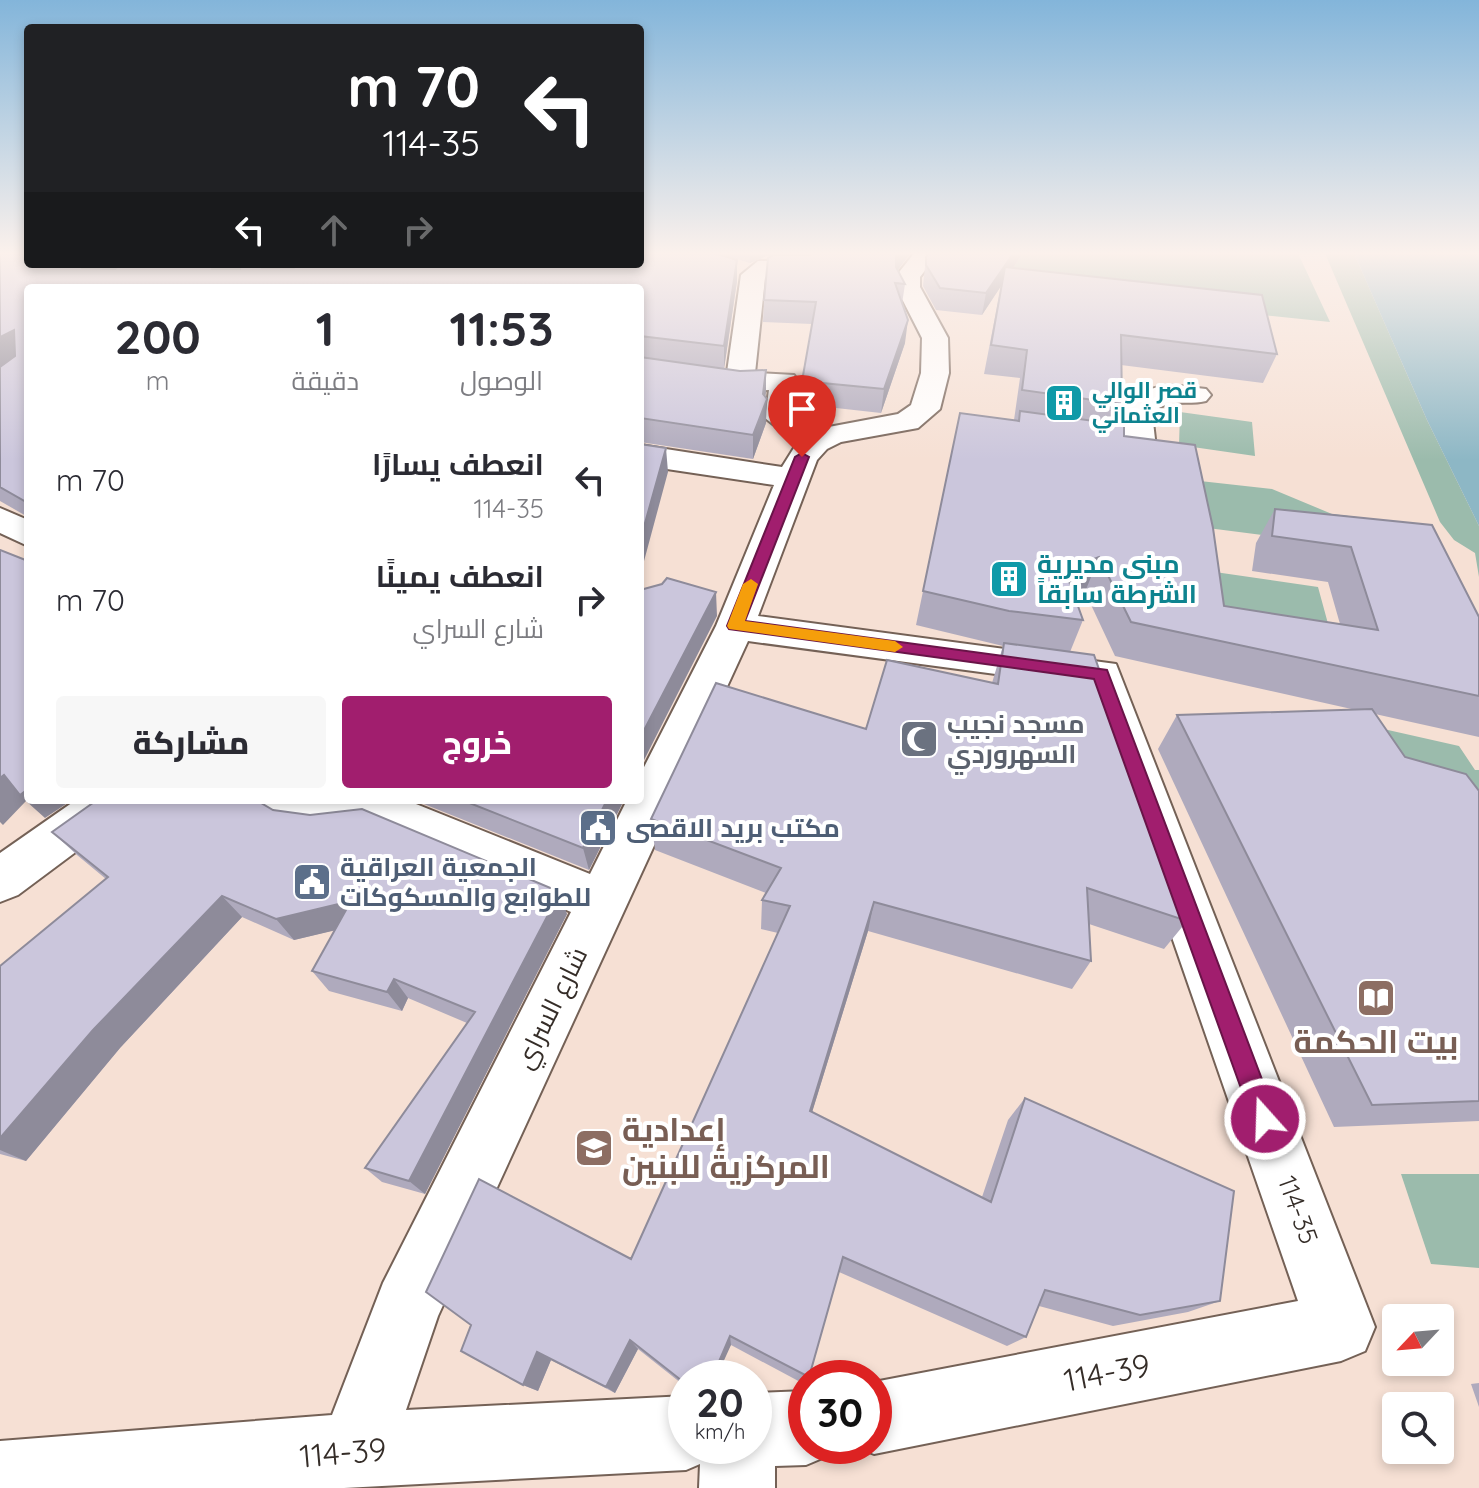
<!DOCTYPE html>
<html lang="ar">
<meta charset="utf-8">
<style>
body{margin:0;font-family:Quicksand,Cairo,sans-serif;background:#f7f7f7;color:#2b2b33;direction:rtl;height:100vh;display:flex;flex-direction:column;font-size:30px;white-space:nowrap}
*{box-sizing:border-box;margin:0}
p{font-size:26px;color:#7c7c81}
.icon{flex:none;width:44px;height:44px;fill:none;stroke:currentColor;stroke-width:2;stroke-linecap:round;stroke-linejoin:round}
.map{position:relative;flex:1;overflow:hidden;direction:ltr}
.panel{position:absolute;left:24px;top:284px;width:620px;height:520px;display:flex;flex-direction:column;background:#fff;border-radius:8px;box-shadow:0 4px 12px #0003;direction:rtl}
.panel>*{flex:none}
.top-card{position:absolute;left:24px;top:24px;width:620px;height:244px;border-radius:8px;box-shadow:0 4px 12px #0003;direction:rtl;background:#202124;color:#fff;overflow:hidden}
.needle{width:52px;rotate:244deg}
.buttons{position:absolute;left:1382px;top:1304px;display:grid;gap:16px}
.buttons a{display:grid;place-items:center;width:72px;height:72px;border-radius:8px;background:#fff;box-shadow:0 4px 12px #0003;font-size:40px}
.speed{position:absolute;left:668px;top:1360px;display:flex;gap:16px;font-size:40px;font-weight:700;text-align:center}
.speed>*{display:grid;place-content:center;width:104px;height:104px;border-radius:50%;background:#fff;box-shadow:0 4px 12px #0003;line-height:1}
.speed small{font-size:20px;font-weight:400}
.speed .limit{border:12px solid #d22;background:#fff;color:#111}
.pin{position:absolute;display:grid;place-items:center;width:68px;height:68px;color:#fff;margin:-82px -34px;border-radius:50% 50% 50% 0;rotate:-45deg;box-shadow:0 0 8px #0007}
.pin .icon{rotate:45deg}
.me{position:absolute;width:88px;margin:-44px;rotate:340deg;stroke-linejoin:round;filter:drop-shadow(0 0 6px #0008)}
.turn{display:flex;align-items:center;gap:28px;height:168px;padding:0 32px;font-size:36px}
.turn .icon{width:104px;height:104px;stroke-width:2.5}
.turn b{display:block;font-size:56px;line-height:68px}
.lanes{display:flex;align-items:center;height:76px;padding:0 32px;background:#0003;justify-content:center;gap:40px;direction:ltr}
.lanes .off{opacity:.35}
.eta{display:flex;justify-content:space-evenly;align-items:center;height:136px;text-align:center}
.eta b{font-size:48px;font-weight:800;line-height:56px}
.cta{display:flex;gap:16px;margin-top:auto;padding:16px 32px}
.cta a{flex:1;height:92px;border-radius:8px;background:#a11e6e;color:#fff;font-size:32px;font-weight:800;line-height:92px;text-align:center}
.cta a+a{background:#f7f7f7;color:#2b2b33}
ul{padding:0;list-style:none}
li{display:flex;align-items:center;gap:24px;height:120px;padding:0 32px}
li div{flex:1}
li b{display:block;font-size:30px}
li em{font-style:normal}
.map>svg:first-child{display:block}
</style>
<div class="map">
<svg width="1479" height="1488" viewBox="0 0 1479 1488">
<rect width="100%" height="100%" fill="#f6e0d4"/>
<!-- green -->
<path fill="#9bbbac" d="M1024,251H1297L1330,322L1000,288Z
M1324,251H1353L1427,420L1479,526V577L1475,553L1454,540L1440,522Z
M1180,412L1252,422L1255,456L1179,445Z
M1191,480L1272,489L1332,514L1416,524L1411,554L1200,527Z
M1208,571L1318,587L1336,653L1218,634Z
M1348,721L1459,746L1475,770H1479V817L1401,783Z
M1401,1174H1479V1268L1431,1264Z"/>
<!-- water -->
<path fill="#8db7c5" d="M1353,251H1479V526L1427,420Z"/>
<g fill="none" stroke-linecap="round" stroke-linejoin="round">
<!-- minor casing -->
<g stroke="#746156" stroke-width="4">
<path id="minor" d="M800,251H823L810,273H771L765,278L755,373L794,375L798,381L795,415L818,429L898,414L911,405L921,373L922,338L896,287V276L916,251H940L920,277V287L948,338L949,373L940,409L918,428L841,442L827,449L817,460L758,616L1116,664L1375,1327L1365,1351L1341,1361L874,1454L854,1446H874V1382L1298,1301L1085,686L748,641L438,1316L406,1410L686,1396V1446H754V1393L806,1391V1446H835L832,1454L806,1465L775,1466V1488H699L700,1464L686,1470L344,1488H0V1441L332,1415L383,1283L571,912L376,829C335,838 275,843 253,800H406L590,874L627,800H640V775L716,626L774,485L640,465V445L782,467L797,443L765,418L769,390L740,391L640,378V362L727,372L741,275L758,261L795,260Z
M1170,385L1206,389L1211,395L1206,401C1186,406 1169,397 1152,413L1155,439C1151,444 1147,451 1142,454C1129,461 1085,453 1071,450L1066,443L1071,436L1082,434L1123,437C1121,401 1135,390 1170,385Z
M0,508L28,520V546L0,533Z
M76,800H135L128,813L18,895L0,902V853Z"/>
</g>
<!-- minor -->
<use href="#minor" fill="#fff" fill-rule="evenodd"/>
</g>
<!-- wall -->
<path fill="#afaabd" d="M0,251L28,264H295L290,268L640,264L737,260V281L724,368L765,397L766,423L753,459L640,442V288H28V517L0,501Z
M709,251H797L795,255H811L813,251H912L898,270L905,284L902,304L905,343L881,413L800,404L802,381L812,324L763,322L764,300L771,256H766L750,263Z
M930,251H1024L1013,268L1277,354L1263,383L1121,365L1122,404L1115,424L1124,436L1224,606L1340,624L1328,582L1252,571L1256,543L1275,509L1432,525L1479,617V737L1375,714L1405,757L1479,791V1121L1334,1127L1158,749L1177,715L1356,710L1115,656L1085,592L1074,596L1083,620L1070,652L1187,921L1164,949L1089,924L1091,961L1072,989L868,931L812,1112L982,1197L1008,1120L1025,1098L1220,1301L1188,1312L1113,1326L1039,1306L1026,1337L1007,1346L839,1272L809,1377L806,1378L804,1384L731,1345L686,1378V1387L638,1349L615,1393L551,1360L538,1391L523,1385L631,1259L778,933L761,929L762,900L766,893L655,850L651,819L866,729L992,683L1003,646L916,625L960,413L1014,420L1020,378L984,374L1001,286L982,315L936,310L923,286L926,257Z
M414,800H624L589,870Z
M273,810L567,914L425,1194L382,1182L365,1168L467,1023L408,998L402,1011L329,991L312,971L335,930L294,940L242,917L120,1048L26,1161L0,1154V966L106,879L77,855L52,832Z
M1479,1383V1407L1471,1384Z"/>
<!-- shaded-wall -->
<path fill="#8e8b9a" d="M750,251H766V256L750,263Z
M898,251H912L893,276L896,255Z
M1015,251H1024L1002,285L1005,267L1001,286L982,315L986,293Z
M737,260V281L724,369V346Z
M82,264H121L94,286L82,268Z
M214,264H237L240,270L212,269Z
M262,264H295L271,286L262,268Z
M908,320L905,343L881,413L884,389Z
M14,330L28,352L0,368V337Z
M766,370V393L763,408L767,399L766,423L753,459V435L763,394Z
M666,448L668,472L640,576V541Z
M1099,557L1085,592L1053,604L1065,570Z
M716,592L717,616L640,768V738Z
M4,775L28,789V800H72L45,818L26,801L3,825L0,822V778Z
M607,800H624L589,870L583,848Z
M560,892L567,914L425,1194L409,1181Z
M222,896L242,917L120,1048L26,1161L0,1150V1138L93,1030Z
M351,901L366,923L294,940L276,919Z
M874,902L868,931L806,1132L810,1111Z
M394,979L408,998L402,1011L387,992Z
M730,1336L731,1345L716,1378H712Z
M630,1340L638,1349L615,1393L606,1387Z
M537,1352L551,1360L538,1391L523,1385Z"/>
<!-- building -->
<path fill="#cbc6dc" stroke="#8e8b9a" stroke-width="2" d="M0,251H28V264H82V268L115,269L121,264H214L212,269H240L242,264H263L262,268H294L299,264H640V251H708L737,260L724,346L640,336V288H28V503L0,487V367L15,356L14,330L0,337Z
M813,251H898L896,255V267L905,284L895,283L908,320L884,389L802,381L816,302L764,300L768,258L773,255H811Z
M930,251H1015L986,293L940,288L926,265V257Z
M1005,267L1262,295L1277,354L1121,335L1122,404L1022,390L1027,350L991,345Z
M640,357L740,371L766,370L763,394L767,399L753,435L640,418Z
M1020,411L1124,425V436L1195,445L1213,528L1224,606L1378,630L1351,547L1272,536L1275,509L1432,525L1479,617V696L1131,622L1099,557L1065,570L1083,620L1009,611L923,591L960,413L1019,421Z
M640,444L666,448L640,541Z
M0,550L28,561V789L20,795L4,775L0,778Z
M667,578L716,592L640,738V590L662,584Z
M1004,643L1094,655L1187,921L1087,888L1091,961L874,902L810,1111L991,1202L1025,1098L1234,1191L1220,1301L1140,1315L1045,1290L1026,1337L843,1257L809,1377L730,1336L712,1378H686V1384L630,1340L606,1387L537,1352L523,1385L461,1351L471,1325L426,1292L479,1179L631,1259L790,906L762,900L781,868L651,819L716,683L866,729L887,660L998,684Z
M1372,709L1405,757L1466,774L1479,791V1101L1372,1105L1177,715Z
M97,800H256L273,810L310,815L362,809L560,892L409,1181L365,1168L475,1012L394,979L387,992L312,971L351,901L276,919L222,896L93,1030L0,1138V966L108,877L52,832Z
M462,800H607L583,848Z"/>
<!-- sky -->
<linearGradient id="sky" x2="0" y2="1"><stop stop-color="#83b5da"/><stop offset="0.55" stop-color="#fbf1ec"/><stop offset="1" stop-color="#fbf1ec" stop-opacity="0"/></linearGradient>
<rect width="1479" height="460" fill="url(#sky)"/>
<!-- route -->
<path fill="#a11e6e" stroke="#691448" stroke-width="2" d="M802,453L809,457L745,621L1107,670L1277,1119L1273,1128L1265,1132L1256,1128L1252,1119L1094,679L729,629L727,626L795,457Z"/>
<!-- slow -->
<path fill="#f59e0b" d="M751,579L758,584L745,621L895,641L903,647L895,652L729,629L727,626L743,584Z"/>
<!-- icons -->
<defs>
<g id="building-square" transform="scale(2)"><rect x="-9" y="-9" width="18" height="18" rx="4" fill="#0f9aa8" stroke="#fff"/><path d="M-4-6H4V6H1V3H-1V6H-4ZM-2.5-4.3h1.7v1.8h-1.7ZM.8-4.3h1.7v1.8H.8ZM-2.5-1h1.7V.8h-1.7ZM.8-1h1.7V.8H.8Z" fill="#fff"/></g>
<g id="mosque-square" transform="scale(2)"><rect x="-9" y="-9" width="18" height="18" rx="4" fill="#6b7280" stroke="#fff"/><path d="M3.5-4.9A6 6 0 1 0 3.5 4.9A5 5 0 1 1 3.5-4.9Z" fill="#fff"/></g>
<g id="civic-square" transform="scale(2)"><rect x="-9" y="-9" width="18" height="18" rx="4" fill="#5c6f8a" stroke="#fff"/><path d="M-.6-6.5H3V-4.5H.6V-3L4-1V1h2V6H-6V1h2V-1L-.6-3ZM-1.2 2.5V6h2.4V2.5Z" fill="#fff"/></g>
<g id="library-square" transform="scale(2)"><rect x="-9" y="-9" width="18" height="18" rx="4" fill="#8d6e63" stroke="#fff"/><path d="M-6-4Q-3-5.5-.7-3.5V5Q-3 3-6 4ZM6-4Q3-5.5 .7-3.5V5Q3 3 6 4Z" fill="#fff"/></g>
<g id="school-square" transform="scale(2)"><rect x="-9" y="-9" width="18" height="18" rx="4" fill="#8d6e63" stroke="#fff"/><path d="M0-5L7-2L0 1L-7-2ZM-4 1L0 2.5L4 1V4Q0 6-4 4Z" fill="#fff"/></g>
</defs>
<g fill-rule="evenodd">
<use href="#building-square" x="1064" y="403"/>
<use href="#building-square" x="1009" y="579"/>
<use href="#mosque-square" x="919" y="739"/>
<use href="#civic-square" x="598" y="828"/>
<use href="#civic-square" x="312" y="882"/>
<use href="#library-square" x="1376" y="998"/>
<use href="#school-square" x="594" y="1148"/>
</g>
<g text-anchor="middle" stroke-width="8" stroke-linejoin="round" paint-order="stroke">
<!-- far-culture labels -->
<g font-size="22" font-weight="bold" fill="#0d838f" stroke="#fff" text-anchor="start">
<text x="1092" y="398">قصر الوالي<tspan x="1092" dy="25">العثماني</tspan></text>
</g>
<!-- culture labels -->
<g font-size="26" font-weight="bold" fill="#0d838f" stroke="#fff" text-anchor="start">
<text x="1037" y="573">مبنى مديرية<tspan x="1037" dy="30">الشرطة سابقاً</tspan></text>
</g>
<!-- worship labels -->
<g font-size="26" font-weight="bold" fill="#5b616d" stroke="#fff" text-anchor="start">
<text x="947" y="733">مسجد نجيب<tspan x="947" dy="30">السهروردي</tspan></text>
</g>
<!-- service labels -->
<g font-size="26" font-weight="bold" fill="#4e5e75" stroke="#fff" text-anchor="start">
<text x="626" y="837">مكتب بريد الاقصى</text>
<text x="340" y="876">الجمعية العراقية<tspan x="340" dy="30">للطوابع والمسكوكات</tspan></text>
</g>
<!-- street labels -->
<g font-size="26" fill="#352d28" stroke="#fff">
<text transform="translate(551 1008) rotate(-64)" y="9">شارع السراي</text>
<text transform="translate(1298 1210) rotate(70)" y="9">114-35</text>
</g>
<!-- near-education labels -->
<g font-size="32" font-weight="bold" fill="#785e54" stroke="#fff">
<text x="1376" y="1053">بيت الحكمة</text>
<text x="622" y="1141" text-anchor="start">إعدادية<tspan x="622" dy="37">المركزية للبنين</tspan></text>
</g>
<!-- near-street labels -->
<g font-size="32" fill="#352d28" stroke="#fff">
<text transform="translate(1107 1373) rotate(-11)" y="11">114-39</text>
<text transform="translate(343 1453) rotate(-5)" y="11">114-39</text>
</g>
</g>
</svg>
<div class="buttons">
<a><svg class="needle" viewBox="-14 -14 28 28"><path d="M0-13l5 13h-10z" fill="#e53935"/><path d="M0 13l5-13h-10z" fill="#7c7c81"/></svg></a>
<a><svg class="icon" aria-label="search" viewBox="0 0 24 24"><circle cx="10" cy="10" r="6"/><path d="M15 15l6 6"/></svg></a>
</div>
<div class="speed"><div>20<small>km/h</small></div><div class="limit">30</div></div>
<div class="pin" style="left:802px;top:457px;background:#d93025"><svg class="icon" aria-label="arrive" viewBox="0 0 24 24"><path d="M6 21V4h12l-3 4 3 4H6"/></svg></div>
<svg class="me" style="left:1265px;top:1119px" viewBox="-20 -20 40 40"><circle r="17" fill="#a11e6e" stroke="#fff" stroke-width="3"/><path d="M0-11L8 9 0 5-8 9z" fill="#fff"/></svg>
<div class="top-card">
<div class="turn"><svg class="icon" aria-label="left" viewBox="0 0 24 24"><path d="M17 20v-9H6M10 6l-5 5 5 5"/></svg><div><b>70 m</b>114-35</div></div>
<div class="lanes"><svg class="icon" aria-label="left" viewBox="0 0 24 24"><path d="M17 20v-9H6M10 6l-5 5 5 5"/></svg><svg class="icon off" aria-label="ahead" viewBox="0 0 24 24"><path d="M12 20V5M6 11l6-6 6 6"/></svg><svg class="icon off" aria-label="right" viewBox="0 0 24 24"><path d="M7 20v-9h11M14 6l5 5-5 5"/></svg></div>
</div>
<section class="panel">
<div class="eta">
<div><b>11:53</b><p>الوصول</p></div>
<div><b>1</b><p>دقيقة</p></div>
<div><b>200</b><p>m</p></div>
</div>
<ul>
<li><svg class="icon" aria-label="left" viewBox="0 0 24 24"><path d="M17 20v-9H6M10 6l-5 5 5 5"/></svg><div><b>انعطف يسارًا</b><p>114-35</p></div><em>70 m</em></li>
<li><svg class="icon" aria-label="right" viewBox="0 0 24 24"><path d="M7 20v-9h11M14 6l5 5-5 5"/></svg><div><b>انعطف يمينًا</b><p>شارع السراي</p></div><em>70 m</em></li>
</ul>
<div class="cta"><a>خروج</a><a>مشاركة</a></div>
</section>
</div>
